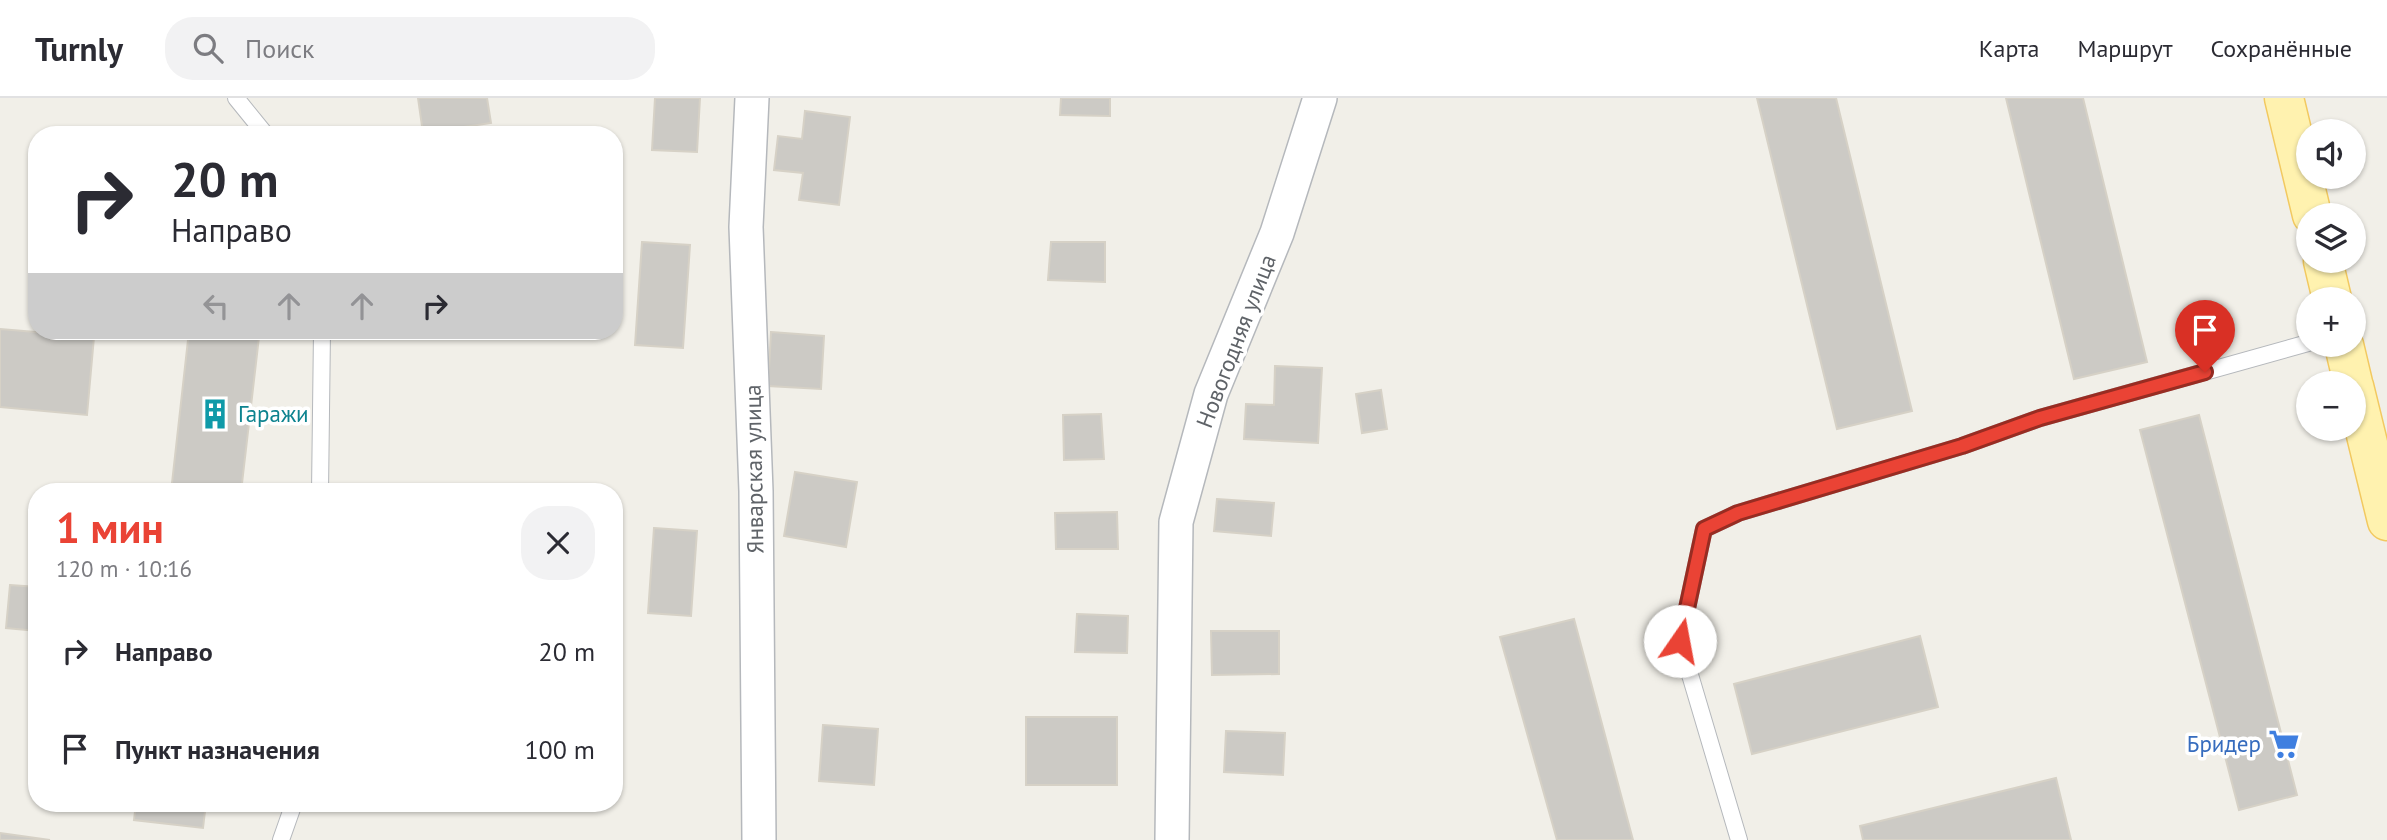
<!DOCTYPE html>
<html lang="ru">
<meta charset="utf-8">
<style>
body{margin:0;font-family:"PT Sans",sans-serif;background:#f2f2f3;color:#2b2b33;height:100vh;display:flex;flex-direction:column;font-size:26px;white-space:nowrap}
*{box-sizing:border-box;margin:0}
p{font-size:23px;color:#7c7c81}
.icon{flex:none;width:38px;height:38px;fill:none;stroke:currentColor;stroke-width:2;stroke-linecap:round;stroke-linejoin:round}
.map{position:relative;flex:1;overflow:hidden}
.drawer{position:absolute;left:28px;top:385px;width:595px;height:329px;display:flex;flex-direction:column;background:#fff;border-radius:28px;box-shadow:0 2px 5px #0004}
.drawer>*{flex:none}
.top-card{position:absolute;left:28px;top:28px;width:595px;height:214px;border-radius:28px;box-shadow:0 2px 5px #0004;background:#fff;color:#2b2b33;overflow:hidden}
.fabs{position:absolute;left:2296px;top:21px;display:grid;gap:14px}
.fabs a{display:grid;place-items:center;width:70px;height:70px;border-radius:50%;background:#fff;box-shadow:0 2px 5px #0004;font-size:35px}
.pin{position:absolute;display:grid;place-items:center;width:60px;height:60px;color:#fff;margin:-72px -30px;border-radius:50% 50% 50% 0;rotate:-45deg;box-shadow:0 0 7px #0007}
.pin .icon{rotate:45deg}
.me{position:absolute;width:77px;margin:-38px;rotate:12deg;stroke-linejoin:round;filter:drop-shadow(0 0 5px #0008)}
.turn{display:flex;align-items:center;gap:24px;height:147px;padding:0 28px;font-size:32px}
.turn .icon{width:91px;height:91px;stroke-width:2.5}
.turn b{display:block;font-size:49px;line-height:60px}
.lanes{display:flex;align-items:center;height:66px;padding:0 28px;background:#0003;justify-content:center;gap:35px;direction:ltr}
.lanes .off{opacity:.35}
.round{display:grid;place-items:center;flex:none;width:74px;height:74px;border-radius:28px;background:#f2f2f3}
.headline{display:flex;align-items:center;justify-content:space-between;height:119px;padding:0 28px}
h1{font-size:42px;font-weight:600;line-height:52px;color:#ea4335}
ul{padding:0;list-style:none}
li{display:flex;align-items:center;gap:21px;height:98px;padding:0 28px}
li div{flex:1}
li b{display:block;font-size:26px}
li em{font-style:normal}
header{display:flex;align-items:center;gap:42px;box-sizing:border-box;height:98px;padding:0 35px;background:#fff;border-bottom:2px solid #e1e1e2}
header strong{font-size:33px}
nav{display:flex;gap:38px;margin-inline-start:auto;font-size:24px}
.search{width:490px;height:63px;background:#f2f2f3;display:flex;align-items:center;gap:18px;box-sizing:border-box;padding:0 24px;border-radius:28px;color:#7c7c81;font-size:26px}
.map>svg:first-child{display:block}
</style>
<header>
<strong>Turnly</strong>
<div class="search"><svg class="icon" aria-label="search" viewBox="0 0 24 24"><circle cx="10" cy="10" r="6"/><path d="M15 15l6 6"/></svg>Поиск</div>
<nav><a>Карта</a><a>Маршрут</a><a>Сохранённые</a></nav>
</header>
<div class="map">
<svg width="2387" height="742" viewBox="0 0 2387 742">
<rect width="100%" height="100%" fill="#f1efe8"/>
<!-- building -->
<path fill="#cccac5" stroke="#d6d1c6" stroke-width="2" d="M418,0H487L491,25L423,35Z
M655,0H700L697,54L652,52Z
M1061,0H1110V18L1060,17Z
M1757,0H1836L1912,313L1837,331Z
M2006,0H2083L2147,264L2074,281Z
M805,13L850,19L839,107L799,102L803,75L774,72L778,38L802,41Z
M642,144L690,147L683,250L635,247Z
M1051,144H1105V184L1048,182Z
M0,231L94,239L87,317L0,309Z
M189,233L259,239L241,394H171Z
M771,234L824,238L821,291L768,288Z
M1275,268L1322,270L1318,345L1244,341L1246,306L1274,307Z
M1381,292L1387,331L1362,335L1356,296Z
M1101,316L1104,361L1064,362L1063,317Z
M2199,317L2297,697L2239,712L2140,332Z
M795,374L857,384L846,449L784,438Z
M1217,401L1274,405L1271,438L1214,433Z
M1117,414L1118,451H1056L1055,415Z
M654,430L697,433L691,518L648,515Z
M10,487L37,489V533L6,530Z
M1077,516L1128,518L1127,555L1075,554Z
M1574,521L1633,742H1557L1500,539Z
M1211,533H1279V576L1212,577Z
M1920,538L1938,609L1752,656L1734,586Z
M1026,619H1117V687H1026Z
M823,627L878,631L874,687L819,683Z
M1226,633L1285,635L1283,677L1224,674Z
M2056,680L2071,742H1863L1860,728Z
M136,705H206L203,730L134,722Z
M514,705H561L560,711Z
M0,735L50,742H0Z"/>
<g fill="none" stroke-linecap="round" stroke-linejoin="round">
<!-- lane casing -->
<g stroke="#b5b8bc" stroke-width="18">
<path id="lane" d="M236,0L266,37
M320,394L322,233
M281,742L294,705
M1739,742L1680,543L1704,431L1738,415L1962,348L2040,320L2308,245"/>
</g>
<!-- street casing -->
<g stroke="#b5b8bc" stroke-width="36">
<path id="street" d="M752,0L746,129L756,393L759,742
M1172,742L1176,424L1211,296L1277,135L1320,0"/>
</g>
<!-- primary casing -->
<g stroke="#f2c960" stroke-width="41">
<path id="primary" d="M2284,0L2312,117
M2323,163L2332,201
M2344,247L2353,285
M2354,288L2387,423"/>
</g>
<!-- lane -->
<use href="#lane" stroke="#fff" stroke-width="16"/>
<!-- street -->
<use href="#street" stroke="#fff" stroke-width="33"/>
<!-- primary -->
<use href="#primary" stroke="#fff2af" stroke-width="38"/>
</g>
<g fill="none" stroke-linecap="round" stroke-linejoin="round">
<!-- route casing -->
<g stroke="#982c22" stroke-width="18">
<path id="route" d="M1680,543L1704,431L1738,415L1962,348L2040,320L2205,274"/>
</g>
<!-- route -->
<use href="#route" stroke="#ea4335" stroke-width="12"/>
</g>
<!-- icons -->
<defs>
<g id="building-bare" transform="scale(2.415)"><path d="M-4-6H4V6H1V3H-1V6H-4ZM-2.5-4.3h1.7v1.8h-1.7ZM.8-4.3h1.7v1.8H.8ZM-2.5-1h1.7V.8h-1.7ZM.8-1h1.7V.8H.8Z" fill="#0f9aa8" stroke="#fff" stroke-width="2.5" paint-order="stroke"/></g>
<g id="supermarket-bare" transform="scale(2.415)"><path d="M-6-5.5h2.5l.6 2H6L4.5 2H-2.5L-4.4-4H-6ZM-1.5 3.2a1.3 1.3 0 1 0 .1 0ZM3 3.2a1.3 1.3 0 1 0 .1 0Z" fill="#3f7fe0" stroke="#fff" stroke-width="2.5" paint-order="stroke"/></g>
</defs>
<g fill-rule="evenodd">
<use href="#building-bare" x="215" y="316"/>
<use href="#supermarket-bare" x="2284" y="646"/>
</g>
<g text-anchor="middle" stroke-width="7" stroke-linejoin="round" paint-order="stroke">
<!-- street labels -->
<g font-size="23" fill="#5f6368" stroke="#fff">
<text transform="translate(1236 243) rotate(-69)" y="8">Новогодняя улица</text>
<text transform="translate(754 371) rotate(-91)" y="8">Январская улица</text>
</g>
<!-- culture labels -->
<g font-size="23" fill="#0d838f" stroke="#fff" text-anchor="start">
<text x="238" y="324">Гаражи</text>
</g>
<!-- shop labels -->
<g font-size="23" fill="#366cbe" stroke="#fff" text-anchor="end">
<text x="2261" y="654">Бридер</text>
</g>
</g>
</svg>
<div class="fabs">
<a><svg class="icon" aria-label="sound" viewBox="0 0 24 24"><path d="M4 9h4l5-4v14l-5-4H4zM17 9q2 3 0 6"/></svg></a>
<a><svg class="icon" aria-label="layers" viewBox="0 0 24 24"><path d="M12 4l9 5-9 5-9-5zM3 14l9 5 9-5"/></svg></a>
<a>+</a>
<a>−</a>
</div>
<div class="pin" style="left:2205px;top:274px;background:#d93025"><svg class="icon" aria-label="arrive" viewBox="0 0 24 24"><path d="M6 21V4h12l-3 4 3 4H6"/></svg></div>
<svg class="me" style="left:1680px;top:543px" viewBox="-20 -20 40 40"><circle r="19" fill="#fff"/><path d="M0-13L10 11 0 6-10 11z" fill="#ea4335"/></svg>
<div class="top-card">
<div class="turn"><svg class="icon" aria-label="right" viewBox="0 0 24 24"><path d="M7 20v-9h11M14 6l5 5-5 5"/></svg><div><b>20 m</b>Направо</div></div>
<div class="lanes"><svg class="icon off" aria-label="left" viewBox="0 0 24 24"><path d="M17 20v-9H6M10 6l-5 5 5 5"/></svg><svg class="icon off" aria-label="ahead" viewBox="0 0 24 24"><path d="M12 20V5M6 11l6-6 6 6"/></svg><svg class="icon off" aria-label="ahead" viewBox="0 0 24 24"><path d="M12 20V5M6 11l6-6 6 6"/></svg><svg class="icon" aria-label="right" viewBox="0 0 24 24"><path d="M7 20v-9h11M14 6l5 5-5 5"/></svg></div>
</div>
<section class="drawer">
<div class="headline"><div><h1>1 мин</h1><p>120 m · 10:16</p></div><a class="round"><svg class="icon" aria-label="close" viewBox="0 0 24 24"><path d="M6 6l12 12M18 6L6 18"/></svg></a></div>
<ul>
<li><svg class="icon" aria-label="right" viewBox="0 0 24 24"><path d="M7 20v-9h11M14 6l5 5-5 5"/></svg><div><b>Направо</b></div><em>20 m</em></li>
<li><svg class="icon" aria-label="arrive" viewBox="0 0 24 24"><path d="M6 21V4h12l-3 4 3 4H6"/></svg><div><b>Пункт назначения</b></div><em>100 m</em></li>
</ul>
</section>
</div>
